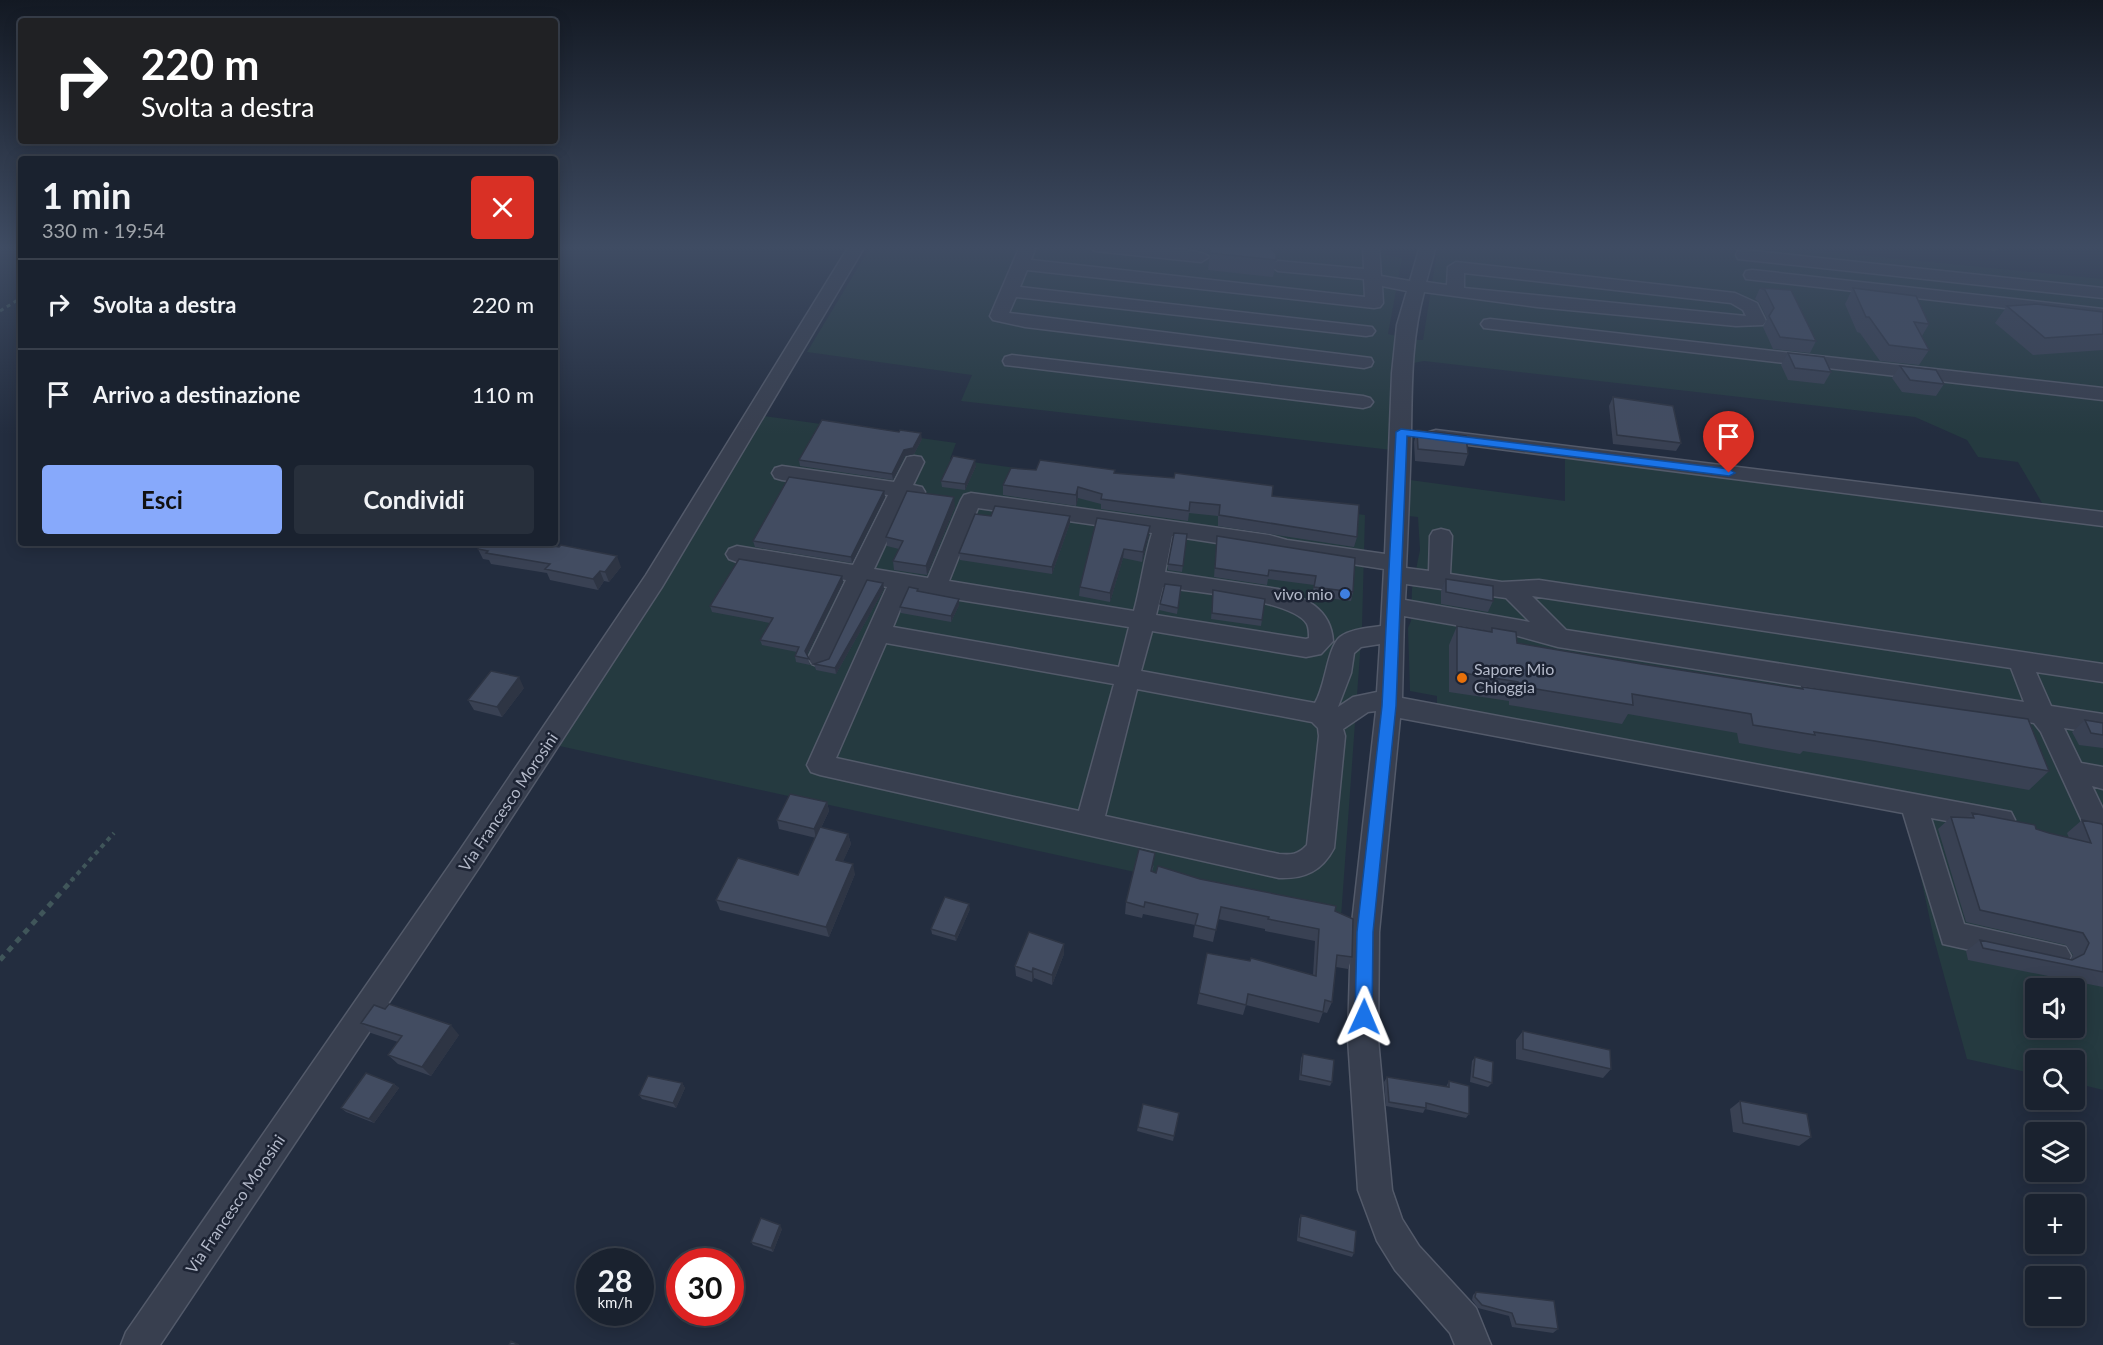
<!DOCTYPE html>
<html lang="it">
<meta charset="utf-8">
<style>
body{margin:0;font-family:Lato,sans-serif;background:#272f3b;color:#f1f3f6;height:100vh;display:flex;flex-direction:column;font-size:22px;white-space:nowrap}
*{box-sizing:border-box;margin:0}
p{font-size:20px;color:#9fa4aa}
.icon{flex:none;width:33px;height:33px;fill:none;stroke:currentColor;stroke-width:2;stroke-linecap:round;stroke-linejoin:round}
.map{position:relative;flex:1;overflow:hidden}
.details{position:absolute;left:18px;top:156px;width:540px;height:390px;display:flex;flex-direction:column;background:#1a222f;border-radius:6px;box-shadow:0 3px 15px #0003,0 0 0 2px #383f4b}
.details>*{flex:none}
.guide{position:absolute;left:18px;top:18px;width:540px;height:126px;border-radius:6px;box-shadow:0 3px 15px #0003,0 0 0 2px #383f4b;background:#202124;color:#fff;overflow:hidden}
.controls{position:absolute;left:2025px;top:978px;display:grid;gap:12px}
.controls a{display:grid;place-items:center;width:60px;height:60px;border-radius:6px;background:#1a222f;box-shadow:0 3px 15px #0003,0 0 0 2px #383f4b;font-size:30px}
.speed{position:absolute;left:576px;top:1248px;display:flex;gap:12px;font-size:30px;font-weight:700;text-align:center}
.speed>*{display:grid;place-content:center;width:78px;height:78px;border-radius:50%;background:#1a222f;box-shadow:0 3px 15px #0003,0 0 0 2px #383f4b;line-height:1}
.speed small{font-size:15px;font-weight:400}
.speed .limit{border:9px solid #d22;background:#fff;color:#111}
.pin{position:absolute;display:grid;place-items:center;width:51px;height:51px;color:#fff;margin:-62px -26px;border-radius:50% 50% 50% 0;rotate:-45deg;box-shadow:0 0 6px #0007}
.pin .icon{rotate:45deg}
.me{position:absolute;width:66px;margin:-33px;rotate:1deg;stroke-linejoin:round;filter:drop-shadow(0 0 4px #0008)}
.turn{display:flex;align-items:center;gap:21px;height:126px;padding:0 24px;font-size:27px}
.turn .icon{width:78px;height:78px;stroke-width:2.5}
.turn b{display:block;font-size:42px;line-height:51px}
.round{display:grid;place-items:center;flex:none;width:63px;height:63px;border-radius:6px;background:#272f3b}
.summary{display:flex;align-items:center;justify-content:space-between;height:102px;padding:0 24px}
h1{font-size:36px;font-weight:700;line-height:45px}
.primary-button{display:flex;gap:12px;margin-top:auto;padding:12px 24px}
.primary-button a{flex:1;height:69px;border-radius:6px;background:#87a9fb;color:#111;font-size:24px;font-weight:700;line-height:69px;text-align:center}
.primary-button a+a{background:#272f3b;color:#f1f3f6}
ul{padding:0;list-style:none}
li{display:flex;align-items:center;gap:18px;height:90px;padding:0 24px;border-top:2px solid #383f4b}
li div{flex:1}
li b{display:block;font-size:22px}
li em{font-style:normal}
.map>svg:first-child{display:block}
</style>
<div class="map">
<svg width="2103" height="1345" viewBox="0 0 2103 1345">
<rect width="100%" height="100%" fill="#232d3f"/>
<!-- green -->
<path fill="#253a40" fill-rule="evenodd" d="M871,246H1385V255L1402,258L1388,334L1397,336L1392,450L961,401L972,375L807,352Z
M1438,246H1767L2103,279V516L2045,508L2018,462L1978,457L1967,440L1915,417L1424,361L1413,363L1415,340H1423Z
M764,416L956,443L950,459L1365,515L1362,626L1341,917L555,745Z
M1565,457L2103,525V1090L2075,1083L2074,1060H2036L2035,1074L1967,1059L1934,939L1904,798L1437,708V696L1410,691L1408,628L1411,621L1412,589L1420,550L1418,517L1408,516L1410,480L1565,501ZM2036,988H2074V1028H2036Z"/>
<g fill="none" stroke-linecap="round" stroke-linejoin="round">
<!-- minor casing -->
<g stroke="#535a6a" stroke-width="3">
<path id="minor" d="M849,246H865L662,587L480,866L160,1345H121L126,1332L460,850L646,575Z
M1020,246H1036L1031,260L1365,297L1364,279L1278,271L1270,266L1278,261L1364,269L1363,246H1379L1381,276L1410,281L1420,246H1436L1426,282L1447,285L1448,267L1456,262L1735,293L1757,303L1766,321L1763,325L1736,326L1537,307L1424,292C1411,341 1412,384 1411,434C1410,479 1408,523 1406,568L1429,571L1430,536L1433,531L1441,529L1449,531L1452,536L1450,574L1502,582L1539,580L2103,664V682L2036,672L2051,706L2103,714V734L2064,728L2081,763L2103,767V789L2092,786L2103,809V848L2093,845L2041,732L2034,723L1558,647L1518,636L1404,616L1402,698L2011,812L2015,820L2011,828L2002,831L1931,818L1964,924L2066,947L2071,956L2066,965L2056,969L1943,944L1903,813L1400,718L1379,932L1378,1039L1392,1190L1402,1219L1419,1246L1476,1308L1491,1345H1455L1450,1333L1395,1270L1377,1241L1358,1190L1348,1039L1351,932L1376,711L1368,712L1343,729L1345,736L1334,848C1322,871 1305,879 1279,878L820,775L811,772L807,765L887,587L867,583L828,664L820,667L812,664L808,658L846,580L737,562L729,559L726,554L729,549L737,546L853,565L888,495L782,480L775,478L772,473L775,468L782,466L894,482L907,457L914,456L921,457L924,462L913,485L922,487L925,492L922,497L907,498L874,569L928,578L961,500L964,495L971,493L1269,535L1287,540L1385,554L1392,373L1397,325L1407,291L1382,286L1383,303L1380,307L1374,308L1027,270L1020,287L1372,327L1375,331L1372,335L1366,336L1016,297L1009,313L1371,358L1373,362L1371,366L1364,368L1025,327L993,320L990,316ZM1464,273L1731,303L1743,310L1746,316L1464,288ZM978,508L1152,533C1144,559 1141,585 1134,611L949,581ZM1172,536L1384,569L1381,626C1368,628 1350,629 1340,637C1327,648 1326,685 1315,703L1141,671L1152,631L1306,657L1321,654L1333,641C1331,609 1305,597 1278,589L1165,572ZM1406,584L1506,598L1530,622L1405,600ZM1163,587C1192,592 1292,599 1307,624C1309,628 1309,633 1309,638L1306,639L1156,615ZM908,590L935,596L1129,627L1119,667L893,627ZM1532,596L2011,668L2024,702L1566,630ZM886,643L1114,684L1079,811L836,758ZM1380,644L1377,692L1353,697L1338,707L1351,673L1354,653L1361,647ZM1137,689L1312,722L1318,728L1319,736L1307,845C1298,855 1291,855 1279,854L1105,816Z
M1087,246C1107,246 1199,245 1209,257L1201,262L1095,251Z
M1744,250L2103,288V298L1738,259L1736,255L1738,251Z
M1752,270L2103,309V319L1746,279L1744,275L1746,271Z
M1490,319L2103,388V400L1484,328L1481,324L1484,320Z
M1012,355L1363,396L1370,398L1373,402L1370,406L1363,408L1005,365L1003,361L1005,357Z
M1436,430L2103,512V526L1429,440L1426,436L1429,432Z"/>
</g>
<!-- path-far2 -->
<path stroke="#40565a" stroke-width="3" stroke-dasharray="4 4" stroke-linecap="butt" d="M1960,246L1997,250L1995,246
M0,311L21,298"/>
<!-- path-far1 -->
<path stroke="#40565a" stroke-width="4" stroke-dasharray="4.5 4.5" stroke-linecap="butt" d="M71,881L114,833"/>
<!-- path -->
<path stroke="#40565a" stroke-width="5" stroke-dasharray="6 6" stroke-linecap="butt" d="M0,960L73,879"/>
<!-- minor -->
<use href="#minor" fill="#383f4f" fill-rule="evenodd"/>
</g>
<!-- wall -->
<path fill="#394153" d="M1211,246H1276L1275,253L1276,260L1273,277L1208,270Z
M1760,288L1791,290L1816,341L1810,353L1773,349L1763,327L1767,319L1759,302L1755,299Z
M1853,288L1929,324L1922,336L1929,350L1919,365L1880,361L1860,333L1857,332L1845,304Z
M2007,306L2103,312V350L2033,355L1995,323Z
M1788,353L1831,372L1824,384L1788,380L1781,365Z
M1900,366L1944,384L1936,396L1902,392L1892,378Z
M1613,397L1681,443L1676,451L1613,444L1609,406Z
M1417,430L1468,454L1464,466L1415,461L1414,442Z
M922,439L914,454L905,456L893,480L800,466L799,460Z
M976,466L965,490L942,487L941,481Z
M1036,470L1115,473L1272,496L1357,537L1354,547L1218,526V516L1189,513L1188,521L1101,509V504L1078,498L1076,506L1003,495V485Z
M884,491L885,497L852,563L755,547L753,541Z
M955,507L927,575L894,570L893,561L899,549L887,546L886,537Z
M991,516L1070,523L1052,574L960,560L959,553Z
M1150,526L1149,535L1142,562L1123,558L1110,602L1079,596L1080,587Z
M1187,534L1182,572L1168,570V564Z
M1217,536L1355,558L1353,592L1351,601L1312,596L1314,585L1268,579L1267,585L1214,577Z
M478,549L621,567L609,582L604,581L598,590L550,580L547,573L491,564L489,560L483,559Z
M842,576L843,582L807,655L810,665L796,662L795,656L797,652L762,645L760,640L770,623L712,612L710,606Z
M1446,579L1493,601L1488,612L1441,604V591Z
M883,583L884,589L836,674L816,670L814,664L829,659Z
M1181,586L1177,614L1159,610L1160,604Z
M918,591L959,599V605L951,622L901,613L900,607Z
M1213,596L1265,599L1261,626L1211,619Z
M1457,626L1491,631L1492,628L1517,643L1641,664L1801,689L1802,687L2049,771L2029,790L1859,760L1803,751L1800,754L1739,743L1737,733L1628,714L1622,724L1509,705V701L1449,692V645Z
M524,688L502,717L474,710L468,700Z
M2085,720L2103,723V748L2079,745L2072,732Z
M827,802L829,811L821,828L848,834L851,844L843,861L855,874L829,937L720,910L716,900L798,875L816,838L779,829L777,820Z
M1972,813L2069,838L2067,833L2082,820L2103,826V987L1968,960L1966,951L1980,940L2071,959L2073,955L2066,945L1966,922L1938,829L1951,817L1967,818Z
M1154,865L1152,872L1200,879L1335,911L1352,957L1348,969L1336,967L1332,1002L1327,1013L1323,1012L1319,1023L1246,1005L1243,1015L1197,1004L1207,953L1250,961L1251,958L1313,975L1315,941L1265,931V929L1218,919L1213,942L1193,937L1195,925L1143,914L1142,918L1125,914L1126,902Z
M970,909L956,941L932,934L931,929Z
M1064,954L1052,985L1034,978L1032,982L1016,976L1015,966Z
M385,1009L459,1035L431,1076L398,1064L388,1055L398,1042L371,1033L361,1023Z
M1523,1031L1611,1069L1603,1078L1516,1059V1040Z
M1303,1054L1332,1082L1330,1086L1299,1080L1301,1058Z
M1475,1057L1492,1083L1488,1087L1470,1082L1472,1061Z
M1387,1077L1446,1087L1449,1081L1469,1114L1466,1118L1425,1109L1423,1113L1386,1106L1384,1082Z
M682,1083L685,1088L676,1108L642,1099L639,1095Z
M394,1084L399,1088L374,1123L346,1112L341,1108Z
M1740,1101L1811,1137L1799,1146L1733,1132L1730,1109Z
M1143,1104L1179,1113L1173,1141L1137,1131Z
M1301,1215L1354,1253L1352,1257L1297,1241L1299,1219Z
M782,1229L773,1252L753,1245L751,1242Z
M1476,1292L1558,1329L1553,1333L1512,1327L1509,1316L1478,1308L1472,1300L1473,1295Z"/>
<!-- shaded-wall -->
<path fill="#2e3544" d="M1273,246H1276L1274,260L1270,248Z
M921,433L922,439L914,454L905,456L893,480L892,474L904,450Z
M975,460L976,466L965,490V484Z
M1078,487V498L1076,506V495Z
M884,491L885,497L852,563L851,557Z
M954,497L955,507L927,575L926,566Z
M1070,516V523L1052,574V567Z
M1150,526L1149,535L1142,562L1143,552Z
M1124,549L1123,558L1110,602V593Z
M617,556L621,567L609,582L605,572Z
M600,571L604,581L598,590L593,579Z
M842,576L843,582L806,657L805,651Z
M883,583L884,589L836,674L835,668Z
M959,599V605L951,622V616Z
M519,677L524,688L502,717L497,707Z
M827,802L829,811L816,838L814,829Z
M848,834L851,844L839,870L836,860Z
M853,864L855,874L829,937L826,927Z
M969,904L970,909L956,941L955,936Z
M1064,944V954L1052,985V975Z
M1033,968L1034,978L1032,982V972Z
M451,1025L459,1035L431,1076L422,1067Z
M682,1083L685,1088L676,1108L673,1103Z
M394,1084L399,1088L374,1123L369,1119Z
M780,1225L782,1229L773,1252L771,1248Z"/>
<!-- building -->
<path fill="#424c61" stroke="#2e3544" stroke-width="1.5" d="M1211,246H1273L1270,248L1276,254V260L1210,253Z
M1760,288L1791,290L1816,341L1780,337L1769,316L1774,308L1765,290Z
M1853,288L1916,296L1929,324L1914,322L1929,350L1889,345L1869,317H1866Z
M2036,304L2103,312V334L2045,338L2007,306Z
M1788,353L1824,357L1831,372L1795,368Z
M1900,366L1936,370L1944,384L1910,380Z
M1613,397L1673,406L1681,443L1617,435Z
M822,420L899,432L900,430L921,433L913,448L904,450L892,474L799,460Z
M1417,430L1466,436L1468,454L1418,449Z
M953,456L975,460L965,484L941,481Z
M1040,460L1115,470L1114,473L1174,478L1175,473L1273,486L1272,496L1359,505L1357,537L1219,515L1220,505L1190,502L1189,511L1101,499L1102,494L1078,487L1076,495L1003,485L1011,468L1036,470Z
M789,477L884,491L851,557L753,541Z
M907,491L954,497L926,566L893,561L903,541L886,537Z
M995,506L1070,516L1052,567L959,553L975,514L991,516Z
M1097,518L1150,526L1143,552L1124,549L1110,593L1080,587Z
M1174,533L1187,534L1183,566L1168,564Z
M1217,536L1355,558L1353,592L1314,587L1316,576L1269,570L1268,576L1215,568Z
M479,543H535L559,547L561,545L617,556L605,572L600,571L593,579L545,569L550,564L486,553L488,551L478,549Z
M739,559L842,576L805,651L809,659L795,656L799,647L760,640L773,618L710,606Z
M1446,579L1493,586V601L1446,592Z
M867,580L883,583L835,668L814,664L829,659Z
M1165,584L1181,586L1178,608L1160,604Z
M909,587L918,589L917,591L959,599L951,616L900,607Z
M1213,590L1265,599L1262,620L1212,613Z
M1457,626L1492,632V628L1516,632L1517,643L1641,664L1803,689L1802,687L2028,719L2049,771L1875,741L1814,732L1815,735L1753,725L1751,714L1632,694L1633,705L1518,686V682L1457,672Z
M491,671L519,677L497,707L468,700Z
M2085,720L2103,723V735L2091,733Z
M790,794L827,802L814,829L777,820Z
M1972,813L2035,825L2036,829L2049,833L2091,843L2082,820L2102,824L2103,826V972L1983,948L1980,940L2072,960L2084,954L2089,943L2083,933L1980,910L1951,817L1974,818Z
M820,827L848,834L836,860L853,864L826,927L716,900L738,858L798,875Z
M1139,849L1155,853L1151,871L1156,873L1158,866L1200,879L1336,906L1335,911L1353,919L1352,957L1337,955L1332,1002L1325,1000L1323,1012L1248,994L1246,1005L1199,993L1207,953L1250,961L1251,958L1316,976L1319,929L1268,919L1269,917L1221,907L1216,930L1195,925L1198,914L1145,902L1144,907L1126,902Z
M945,897L969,904L955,936L931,929Z
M1029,932L1064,944L1052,975L1033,968L1032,972L1015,966Z
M389,1004L451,1025L422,1067L388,1055L402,1036L361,1023L374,1005L385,1009Z
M1523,1031L1610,1050L1611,1069L1523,1049Z
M1303,1054L1334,1060L1332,1082L1301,1075Z
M1475,1057L1493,1062L1492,1083L1473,1077Z
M366,1073L394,1084L369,1119L341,1108Z
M648,1076L682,1083L673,1103L639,1095Z
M1387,1077L1449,1087V1081L1469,1086V1114L1426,1103V1108L1389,1102Z
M1740,1101L1807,1114L1811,1137L1743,1123Z
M1143,1104L1179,1113L1174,1136L1138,1127Z
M1301,1215L1356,1231L1354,1253L1299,1237Z
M761,1218L780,1225L771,1248L751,1242Z
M1476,1292L1554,1301L1558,1329L1516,1324L1512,1313L1482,1305L1475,1297Z
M511,1341L519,1345H509Z"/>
<!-- sky -->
<linearGradient id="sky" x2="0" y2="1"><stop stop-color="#131923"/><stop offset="0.57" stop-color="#3f4c63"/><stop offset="1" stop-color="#3f4c63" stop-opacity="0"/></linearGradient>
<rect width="2103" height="434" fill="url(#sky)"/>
<!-- route -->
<path fill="#1a73e8" stroke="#114b97" stroke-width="1.5" d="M1401,429L1729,469L1735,473L1729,476L1407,436L1396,706L1373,932L1372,1017L1370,1023L1364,1025L1358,1023L1355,1017L1357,932L1382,706L1396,432Z"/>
<!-- markers -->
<circle fill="#3f7fe0" stroke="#1d2434" stroke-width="2" cx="1345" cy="594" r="6"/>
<circle fill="#e8710a" stroke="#1d2434" stroke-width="2" cx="1462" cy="678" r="6"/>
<g text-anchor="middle" stroke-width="5" stroke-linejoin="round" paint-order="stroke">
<!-- poi labels -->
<g font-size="16" fill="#b4baca" stroke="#1d2434" text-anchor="end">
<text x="1333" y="600">vivo mio</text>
<text x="1474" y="675" text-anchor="start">Sapore Mio<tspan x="1474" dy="18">Chioggia</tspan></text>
</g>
<!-- street labels -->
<g font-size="16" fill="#b4baca" stroke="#1d2434">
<text transform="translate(508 802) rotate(-56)" y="6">Via Francesco Morosini</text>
<text transform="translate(235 1204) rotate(-56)" y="6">Via Francesco Morosini</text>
</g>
</g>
</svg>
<div class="controls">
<a><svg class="icon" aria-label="sound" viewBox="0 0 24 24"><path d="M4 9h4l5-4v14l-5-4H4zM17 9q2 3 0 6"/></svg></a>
<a><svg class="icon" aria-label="search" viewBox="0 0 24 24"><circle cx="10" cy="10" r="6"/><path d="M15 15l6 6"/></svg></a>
<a><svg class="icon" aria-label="layers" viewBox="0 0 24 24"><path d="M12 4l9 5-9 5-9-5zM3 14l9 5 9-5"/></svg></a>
<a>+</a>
<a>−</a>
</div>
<div class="speed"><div>28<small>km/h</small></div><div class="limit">30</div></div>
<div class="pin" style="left:1729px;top:473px;background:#d93025"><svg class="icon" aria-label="arrive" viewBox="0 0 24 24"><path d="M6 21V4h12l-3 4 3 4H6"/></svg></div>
<svg class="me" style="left:1364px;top:1017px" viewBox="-20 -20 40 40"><path d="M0-17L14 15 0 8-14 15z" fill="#1a73e8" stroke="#fff" stroke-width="4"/></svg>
<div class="guide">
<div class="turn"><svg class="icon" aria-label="right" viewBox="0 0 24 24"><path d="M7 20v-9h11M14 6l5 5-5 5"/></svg><div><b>220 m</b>Svolta a destra</div></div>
</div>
<section class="details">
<div class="summary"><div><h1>1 min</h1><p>330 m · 19:54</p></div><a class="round" style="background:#d93025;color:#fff"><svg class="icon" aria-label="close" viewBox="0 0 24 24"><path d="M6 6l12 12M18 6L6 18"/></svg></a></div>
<ul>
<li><svg class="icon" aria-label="right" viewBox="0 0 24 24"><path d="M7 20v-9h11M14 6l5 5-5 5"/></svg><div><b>Svolta a destra</b></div><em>220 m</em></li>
<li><svg class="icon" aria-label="arrive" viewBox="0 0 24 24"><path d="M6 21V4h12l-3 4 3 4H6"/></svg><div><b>Arrivo a destinazione</b></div><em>110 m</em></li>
</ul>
<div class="primary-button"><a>Esci</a><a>Condividi</a></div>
</section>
</div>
